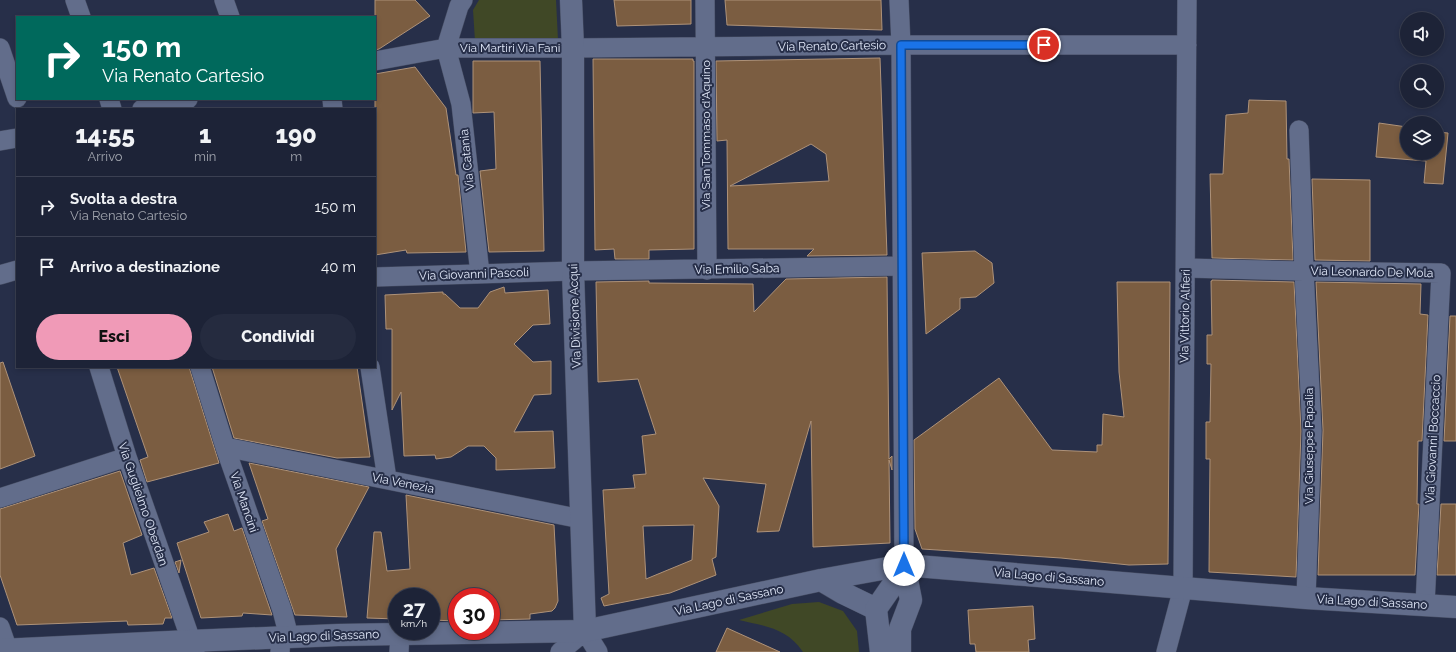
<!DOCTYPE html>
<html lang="it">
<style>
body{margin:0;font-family:Raleway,sans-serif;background:#252b3f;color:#f1f3f6;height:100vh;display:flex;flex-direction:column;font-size:15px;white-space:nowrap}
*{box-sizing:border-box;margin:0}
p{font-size:13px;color:#a0a4ad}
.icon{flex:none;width:22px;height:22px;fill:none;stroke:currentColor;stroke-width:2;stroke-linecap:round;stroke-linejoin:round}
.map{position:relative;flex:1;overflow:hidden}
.side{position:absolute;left:16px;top:108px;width:360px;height:260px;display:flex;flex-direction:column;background:#1d2337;border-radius:0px;box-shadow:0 2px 6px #0003,0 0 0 1px #3b4052}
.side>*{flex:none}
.guide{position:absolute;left:16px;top:16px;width:360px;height:84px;border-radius:0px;box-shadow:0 2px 6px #0003,0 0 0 1px #3b4052;background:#00695c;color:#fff;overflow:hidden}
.buttons{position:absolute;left:1400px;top:12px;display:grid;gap:8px}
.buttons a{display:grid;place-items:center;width:44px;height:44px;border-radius:50%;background:#1d2337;box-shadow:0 2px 6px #0003,0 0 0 1px #3b4052;font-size:20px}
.speed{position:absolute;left:388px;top:588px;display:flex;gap:8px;font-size:20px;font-weight:700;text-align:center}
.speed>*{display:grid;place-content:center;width:52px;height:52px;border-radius:50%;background:#1d2337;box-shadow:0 2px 6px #0003,0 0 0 1px #3b4052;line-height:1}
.speed small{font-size:10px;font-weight:400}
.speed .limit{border:6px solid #d22;background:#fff;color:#111}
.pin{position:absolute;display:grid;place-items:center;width:34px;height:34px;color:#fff;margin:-17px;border:2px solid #fff;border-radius:50%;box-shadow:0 1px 4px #0007}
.me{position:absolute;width:44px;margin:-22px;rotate:0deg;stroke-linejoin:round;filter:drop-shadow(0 0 3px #0008)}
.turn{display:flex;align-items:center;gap:14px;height:84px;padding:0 20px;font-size:18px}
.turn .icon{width:52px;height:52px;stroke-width:2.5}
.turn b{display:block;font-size:28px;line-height:34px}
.eta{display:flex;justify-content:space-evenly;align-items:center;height:68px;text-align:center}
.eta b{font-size:24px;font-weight:800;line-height:28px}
.button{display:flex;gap:8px;margin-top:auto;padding:8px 20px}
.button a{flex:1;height:46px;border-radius:24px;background:#f09ab7;color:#111;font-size:16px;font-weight:800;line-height:46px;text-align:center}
.button a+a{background:#252b3f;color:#f1f3f6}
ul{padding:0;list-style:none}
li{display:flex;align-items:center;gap:12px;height:60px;padding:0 20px;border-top:1px solid #3b4052}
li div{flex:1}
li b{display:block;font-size:15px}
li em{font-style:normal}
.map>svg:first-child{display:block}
</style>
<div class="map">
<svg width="1456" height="652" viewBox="0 0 1456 652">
<rect width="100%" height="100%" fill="#272f49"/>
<!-- green -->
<path fill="#404826" d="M479,0H556L558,40L475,41L473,10Z
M819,602L843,611L857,631L859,652H803C787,628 764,626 739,620L792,604Z"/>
<!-- building -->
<path fill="#7b5d41" stroke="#ae9279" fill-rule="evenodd" d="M375,0H415L430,16L379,49L375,50Z
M614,0H691V24L617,26Z
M725,0H881L882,30L727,25Z
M880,58L887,255L807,256L814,249H728L727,140L717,141L716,61ZM811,144L826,154L829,181L730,186Z
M593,59H693V61H694V249L649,250V259H615L614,249L595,250Z
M473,61H540L544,251L489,252L480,171L496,169L494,112L473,113Z
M415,67L446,108L456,175H458L466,252L407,253L406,250L375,255V74Z
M1249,100L1286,101L1287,159H1289L1293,260L1212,258L1210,174H1223L1226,115L1248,113Z
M1379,123L1407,127V153H1437V132L1448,133L1443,184L1424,183L1426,161L1376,157Z
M1312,179L1370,180V261L1315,260Z
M975,251L992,263L994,283L976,297L960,298V309L926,334L922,253Z
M887,277L889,459L892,456V470L889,460L890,543L813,547L811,421L779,531L757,532L766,484L703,478L719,506L716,557L712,559L716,575L670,593L604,606L601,598L609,594L603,490L635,488L633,475L646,474L642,436L656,434L638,379L598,382L596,282L649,281V283L753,284L754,312L786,279ZM694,525L692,560L646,579L643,526Z
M1212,280L1294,282L1301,431L1296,577L1209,572L1210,459H1206V422H1210L1211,364H1207V335H1212L1211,281H1212Z
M1117,282H1170L1168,564L1129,565L1061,558L922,549L915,529L914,440L999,378L1052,450L1097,452V445H1102L1103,414L1124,417L1119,372Z
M1316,282L1421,284L1420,314L1428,315L1422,441H1418L1417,504H1419L1415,575H1318L1323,430Z
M504,287L505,293L548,290L550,324L533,325L514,344L533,362L551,361V394L534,395L514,432L553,431L555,468L496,470V458L484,446H468L451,457L436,459L435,455L404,456L401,392L392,410V329H386L385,295L443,292V294H445L460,308H478L490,292Z
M1450,316H1456V441H1444Z
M3,362L35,456L0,469V363Z
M117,367H189L219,463L147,482L140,460L148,457Z
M212,367H357L370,457L337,458L234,438Z
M249,463L369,487L336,549L347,617L295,615L262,521L268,519Z
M120,471L142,535L123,543L131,575L154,568L172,618H165L163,624L128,625L127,621L17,625L0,575V509Z
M406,495L554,525L558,601L555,608L552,611L530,614V619L491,620V597H457V621L431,620V597H397V619L367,618L374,532H381L387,571L410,569Z
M1441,504H1456V575H1437Z
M228,514L234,531L242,528L272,615L243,613L242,616L201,618L177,543L209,532L204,522Z
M181,560L179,573L175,562Z
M1033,606L1035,639L1028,640L1029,652H976L975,644H970L968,610Z
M727,628L780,652H716Z"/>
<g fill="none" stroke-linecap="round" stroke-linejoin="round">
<!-- minor casing -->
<g stroke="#464d63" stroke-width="20">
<path id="minor" d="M75,0L81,17
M224,0L230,17
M705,0L707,270
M899,0L901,45L904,565
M0,48L17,98
M446,48L461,104L480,274
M446,48L459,6L463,0
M375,61L446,48H573L901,45H1187
M109,99L112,109
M332,99L333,109
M142,109L188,99
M0,141L17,138
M1186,268L1304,271L1299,130
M0,275L17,270
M375,277L573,271L902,266
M99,367L127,457L195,652
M200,367L225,447L282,610L289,637
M370,367L387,479
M225,447L581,519
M0,498L127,457
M1306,598L1312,431L1304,271L1441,273L1425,605
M0,627L8,650
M280,652L281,638
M399,652L400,634
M560,652L585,631L598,652
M1166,652L1183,588L1187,0"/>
</g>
<!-- tertiary casing -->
<g stroke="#464d63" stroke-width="23">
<path id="tertiary" d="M571,0L573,48V271L585,631
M821,580L843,593L876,609
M0,650L190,641L338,635L585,631L821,580L904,565"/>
</g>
<!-- secondary casing -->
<g stroke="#464d63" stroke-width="23">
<path id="secondary" d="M904,565L1306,598L1456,607
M881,652L876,609L894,583L904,565
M900,652V629L911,600L904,565"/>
</g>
<!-- minor -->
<use href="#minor" stroke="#626d8b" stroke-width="19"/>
<!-- tertiary -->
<use href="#tertiary" stroke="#626d8b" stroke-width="22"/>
<!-- secondary -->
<use href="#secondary" stroke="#626d8b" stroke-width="22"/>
</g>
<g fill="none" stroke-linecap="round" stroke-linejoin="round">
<!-- route casing -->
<g stroke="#114b97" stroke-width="10">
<path id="route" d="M904,565L901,45H1044"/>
</g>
<!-- route -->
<use href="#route" stroke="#1a73e8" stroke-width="7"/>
</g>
<g text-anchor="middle" stroke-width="4" stroke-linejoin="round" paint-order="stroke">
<!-- street labels -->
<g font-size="12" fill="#e1e8f9" stroke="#272f49">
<text transform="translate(832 46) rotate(-1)" y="4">Via Renato Cartesio</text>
<text x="510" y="52">Via Martiri Via Fani</text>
<text transform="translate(706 135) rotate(-90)" y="4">Via San Tommaso d'Aquino</text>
<text transform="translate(467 160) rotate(-96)" y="4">Via Catania</text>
<text transform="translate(737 269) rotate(-1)" y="4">Via Emilio Saba</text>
<text transform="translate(1372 272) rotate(1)" y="4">Via Leonardo De Mola</text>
<text transform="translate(474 274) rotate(-2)" y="4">Via Giovanni Pascoli</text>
<text transform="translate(575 316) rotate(-92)" y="4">Via Divisione Acqui</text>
<text transform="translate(1185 316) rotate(-89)" y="4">Via Vittorio Alfieri</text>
<text transform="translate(1433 439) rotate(-87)" y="4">Via Giovanni Boccaccio</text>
<text transform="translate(1309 446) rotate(-90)" y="4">Via Giuseppe Papalia</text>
<text transform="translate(403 483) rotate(11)" y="4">Via Venezia</text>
<text transform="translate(244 502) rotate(71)" y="4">Via Mancini</text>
<text transform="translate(143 504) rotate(71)" y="4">Via Guglielmo Oberdan</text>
<text transform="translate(1049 577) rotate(5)" y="4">Via Lago di Sassano</text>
<text transform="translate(729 600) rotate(-12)" y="4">Via Lago di Sassano</text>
<text transform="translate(1372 602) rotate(3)" y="4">Via Lago di Sassano</text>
<text transform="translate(324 636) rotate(-2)" y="4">Via Lago di Sassano</text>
</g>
</g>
</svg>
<div class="buttons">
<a><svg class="icon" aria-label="sound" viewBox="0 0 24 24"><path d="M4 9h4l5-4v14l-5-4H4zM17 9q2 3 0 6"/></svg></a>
<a><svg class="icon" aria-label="search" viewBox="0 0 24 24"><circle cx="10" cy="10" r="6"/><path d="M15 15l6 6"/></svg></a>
<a><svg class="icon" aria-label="layers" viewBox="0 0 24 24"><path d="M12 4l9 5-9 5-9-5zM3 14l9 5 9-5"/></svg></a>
</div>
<div class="speed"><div>27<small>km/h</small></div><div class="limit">30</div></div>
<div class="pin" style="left:1044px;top:45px;background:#d93025"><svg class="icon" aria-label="arrive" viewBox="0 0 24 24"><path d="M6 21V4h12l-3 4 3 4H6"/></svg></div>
<svg class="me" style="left:904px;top:565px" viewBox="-20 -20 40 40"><circle r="19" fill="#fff"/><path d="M0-13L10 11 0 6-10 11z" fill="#1a73e8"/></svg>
<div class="guide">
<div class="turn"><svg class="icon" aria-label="right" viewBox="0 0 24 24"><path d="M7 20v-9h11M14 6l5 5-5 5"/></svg><div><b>150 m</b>Via Renato Cartesio</div></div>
</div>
<section class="side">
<div class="eta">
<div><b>14:55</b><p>Arrivo</p></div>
<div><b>1</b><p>min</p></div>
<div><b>190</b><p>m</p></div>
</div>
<ul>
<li><svg class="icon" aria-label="right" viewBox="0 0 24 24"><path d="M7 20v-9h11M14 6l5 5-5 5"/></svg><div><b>Svolta a destra</b><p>Via Renato Cartesio</p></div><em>150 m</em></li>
<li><svg class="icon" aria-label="arrive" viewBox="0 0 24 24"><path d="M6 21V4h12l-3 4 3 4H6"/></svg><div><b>Arrivo a destinazione</b></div><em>40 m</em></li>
</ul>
<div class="button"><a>Esci</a><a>Condividi</a></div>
</section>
</div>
